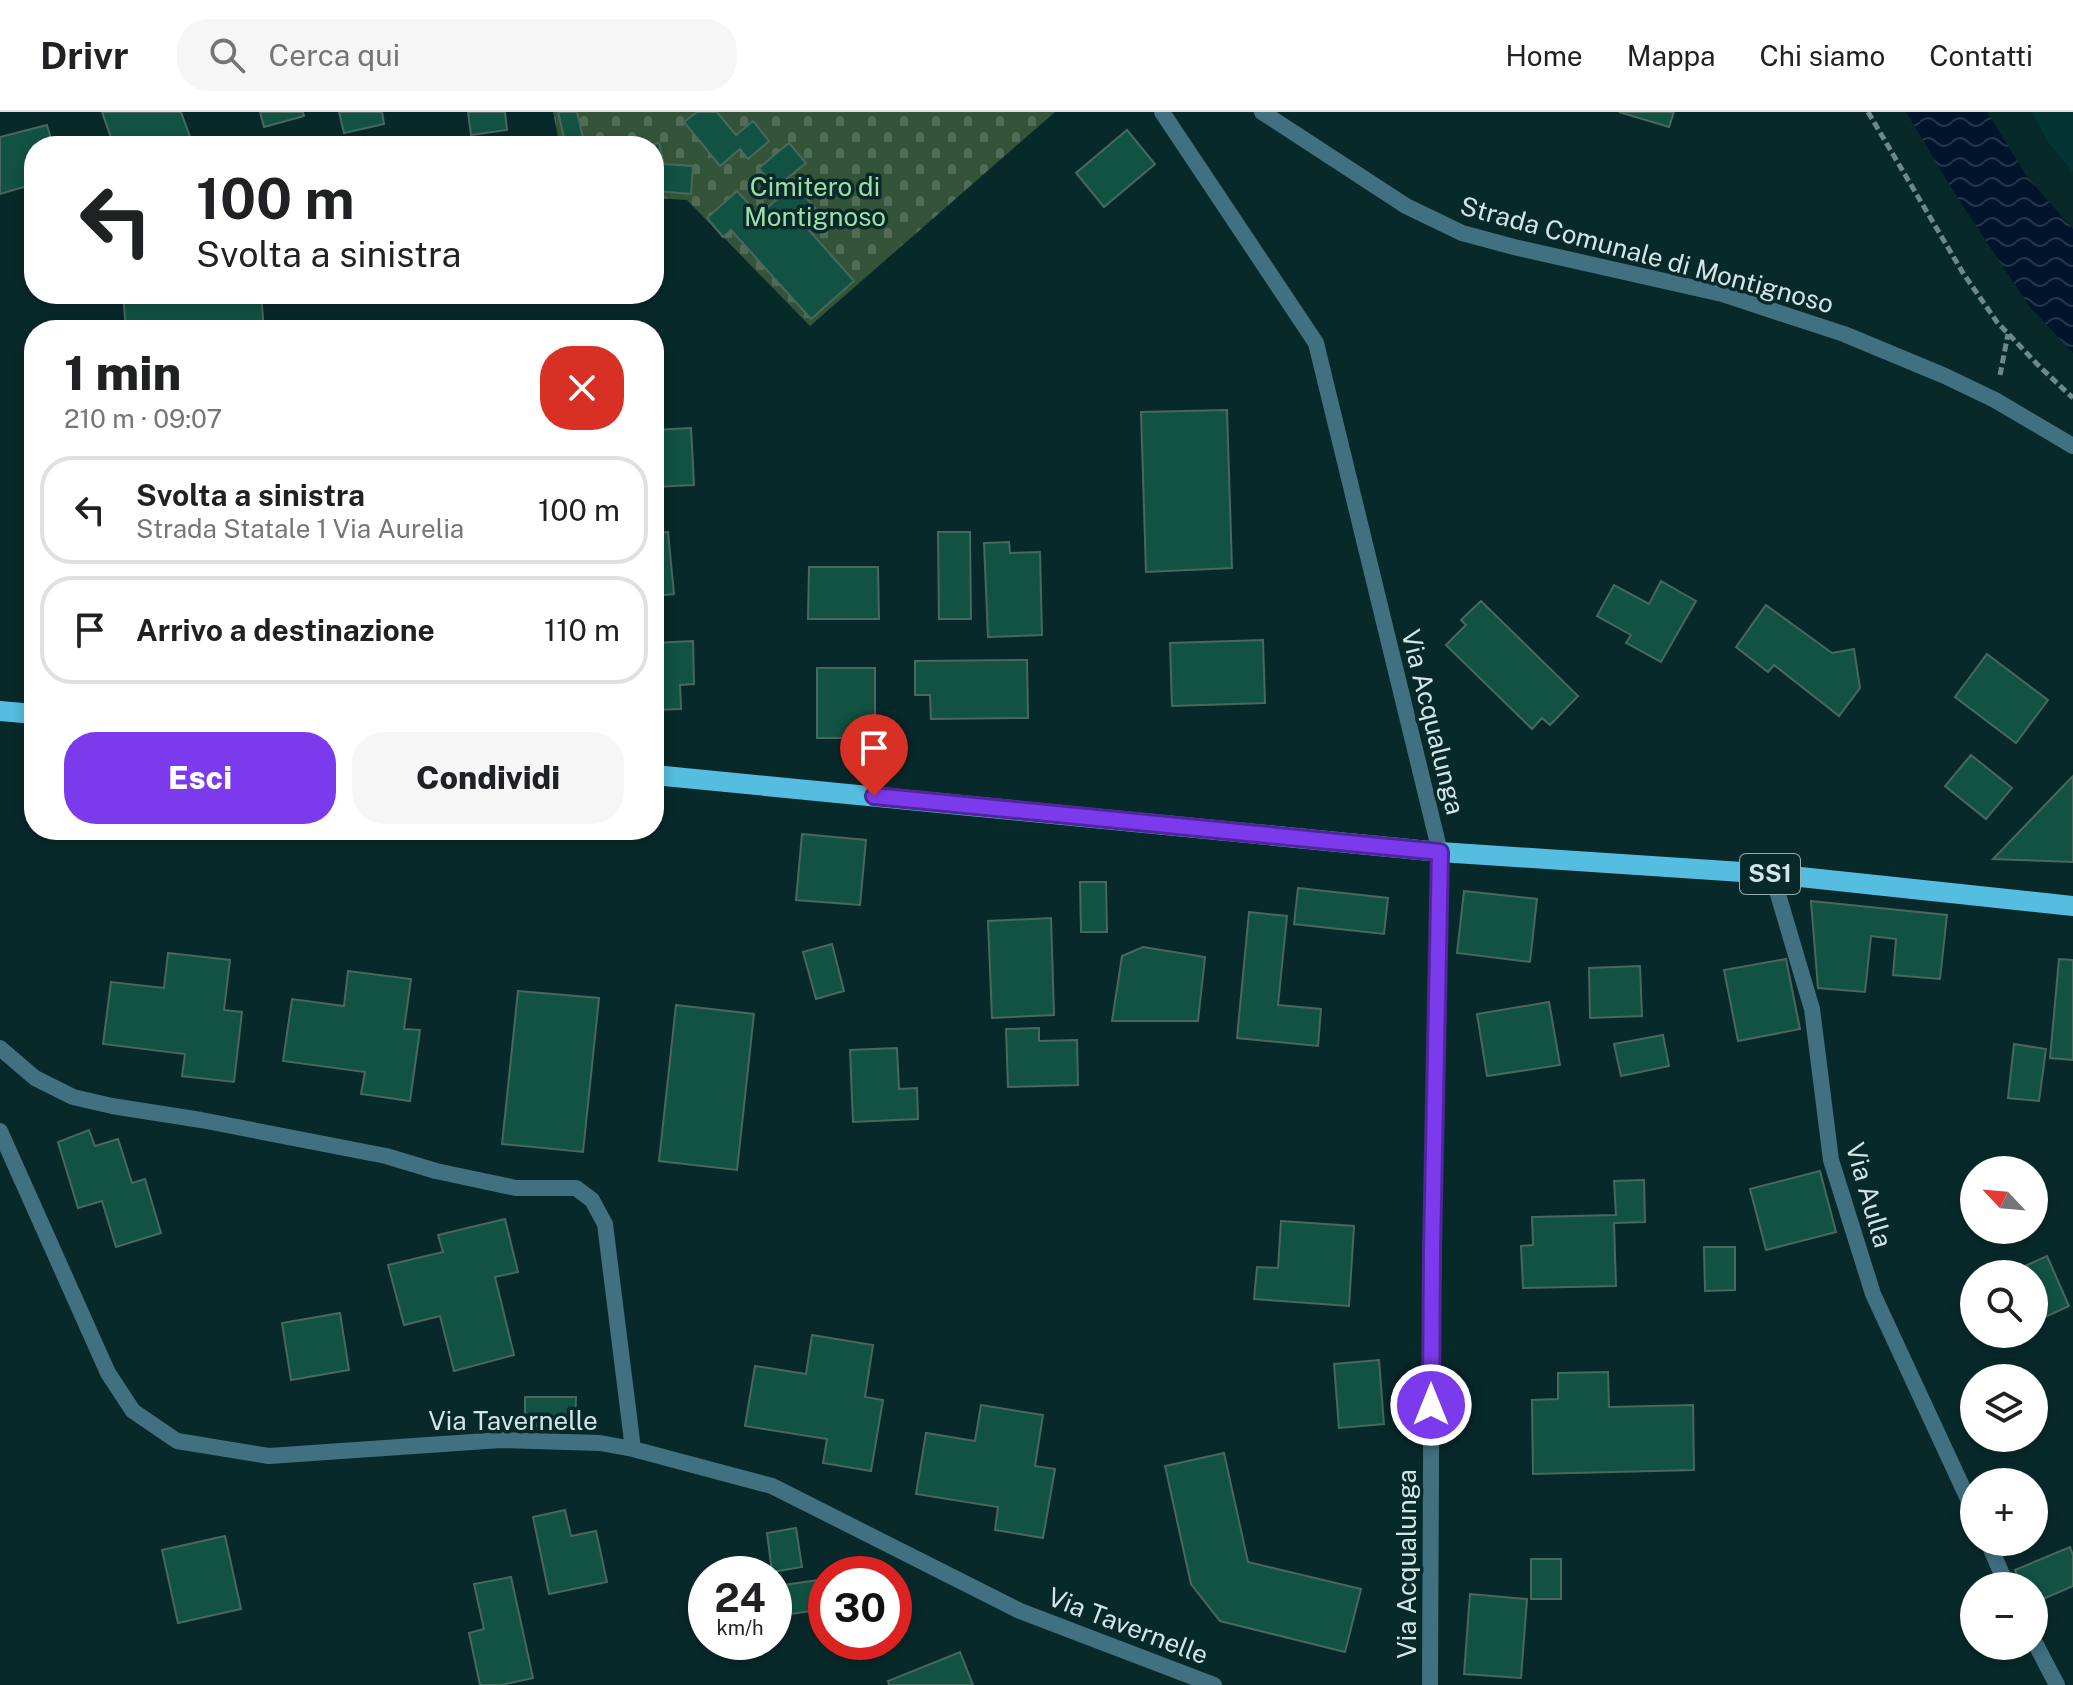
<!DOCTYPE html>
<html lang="it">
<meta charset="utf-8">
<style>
body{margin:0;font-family:"Public Sans",sans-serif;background:#f6f6f6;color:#202124;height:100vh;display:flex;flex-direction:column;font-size:30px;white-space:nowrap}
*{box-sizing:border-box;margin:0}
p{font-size:26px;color:#757577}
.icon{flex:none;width:44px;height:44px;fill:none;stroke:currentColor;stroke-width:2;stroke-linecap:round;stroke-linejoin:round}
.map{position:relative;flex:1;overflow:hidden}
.details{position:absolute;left:24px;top:208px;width:640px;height:520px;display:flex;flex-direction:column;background:#fff;border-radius:32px;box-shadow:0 4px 12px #0003}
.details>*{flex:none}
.guide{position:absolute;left:24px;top:24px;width:640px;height:168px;border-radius:32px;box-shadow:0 4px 12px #0003;background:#fff;color:#202124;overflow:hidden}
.needle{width:52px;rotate:296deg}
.tools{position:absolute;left:1960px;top:1044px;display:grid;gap:16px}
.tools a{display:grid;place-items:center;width:88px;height:88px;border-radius:50%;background:#fff;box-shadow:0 4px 12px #0003;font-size:40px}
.speed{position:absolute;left:688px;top:1444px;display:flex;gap:16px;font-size:40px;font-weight:700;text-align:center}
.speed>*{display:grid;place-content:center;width:104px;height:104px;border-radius:50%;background:#fff;box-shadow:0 4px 12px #0003;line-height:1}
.speed small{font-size:20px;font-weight:400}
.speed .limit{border:12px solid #d22;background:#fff;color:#111}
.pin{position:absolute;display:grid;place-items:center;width:68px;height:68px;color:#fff;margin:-82px -34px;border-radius:50% 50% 50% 0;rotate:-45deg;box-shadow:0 0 8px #0007}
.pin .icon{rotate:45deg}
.me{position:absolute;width:88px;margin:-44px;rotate:0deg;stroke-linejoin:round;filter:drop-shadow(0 0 6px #0008)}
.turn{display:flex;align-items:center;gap:28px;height:168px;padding:0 40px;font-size:36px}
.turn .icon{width:104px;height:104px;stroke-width:2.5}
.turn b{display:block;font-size:56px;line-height:68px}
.round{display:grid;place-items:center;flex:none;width:84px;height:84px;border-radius:32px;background:#f6f6f6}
.overview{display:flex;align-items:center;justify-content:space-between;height:136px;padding:0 40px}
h1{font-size:48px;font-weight:800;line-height:60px}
.primary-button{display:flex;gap:16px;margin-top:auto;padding:16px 40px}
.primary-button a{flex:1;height:92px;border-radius:32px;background:#7c3aed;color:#fff;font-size:32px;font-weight:800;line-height:92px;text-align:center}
.primary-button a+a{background:#f6f6f6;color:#202124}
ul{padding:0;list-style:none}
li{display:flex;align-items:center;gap:24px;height:108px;margin:0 16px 12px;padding:0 24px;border:4px solid #e0e0e0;border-radius:32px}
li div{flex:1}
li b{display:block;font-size:30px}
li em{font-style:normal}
header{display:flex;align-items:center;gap:48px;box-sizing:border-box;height:112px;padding:0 40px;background:#fff;border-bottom:2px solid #e0e0e0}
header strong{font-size:38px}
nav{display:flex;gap:44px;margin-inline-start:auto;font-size:28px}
.search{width:560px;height:72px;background:#f6f6f6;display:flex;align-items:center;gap:20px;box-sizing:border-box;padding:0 28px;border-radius:32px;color:#757577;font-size:30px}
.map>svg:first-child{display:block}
</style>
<header>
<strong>Drivr</strong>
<div class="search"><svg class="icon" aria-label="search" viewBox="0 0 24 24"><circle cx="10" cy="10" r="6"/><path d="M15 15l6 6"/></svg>Cerca qui</div>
<nav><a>Home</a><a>Mappa</a><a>Chi siamo</a><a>Contatti</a></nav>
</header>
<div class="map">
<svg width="2073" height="1573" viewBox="0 0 2073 1573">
<defs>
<pattern id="cemetery-stones" width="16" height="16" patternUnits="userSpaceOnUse" patternTransform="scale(2)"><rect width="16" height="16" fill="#345439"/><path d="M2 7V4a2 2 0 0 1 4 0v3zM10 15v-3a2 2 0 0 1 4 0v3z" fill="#506c56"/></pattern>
<pattern id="water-waves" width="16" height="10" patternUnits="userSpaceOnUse" patternTransform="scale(2)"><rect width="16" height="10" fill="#00152b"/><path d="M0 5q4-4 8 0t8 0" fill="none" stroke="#24374a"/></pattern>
</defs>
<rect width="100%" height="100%" fill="#08292a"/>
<!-- built -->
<path fill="#053435" d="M2032,0H2073V60L2048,30Z"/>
<!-- cemetery -->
<path fill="url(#cemetery-stones)" d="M553,0H1055L810,214L687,88L654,86V34H560Z"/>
<!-- water -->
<path fill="url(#water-waves)" d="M1906,0H1987L2028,66L2073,117V241L2029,194L1955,82Z"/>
<!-- building -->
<path fill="#125243" stroke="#4a675e" stroke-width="2" d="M102,0H181L193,33L114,34Z
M260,0H303L304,4L264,15Z
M339,0H382L384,12L344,21Z
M468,0H505L507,18L471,23Z
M558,0H577L585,34H566Z
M697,0H717L736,23L753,9L769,29L748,47L740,37L720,54L684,10Z
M1619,0H1674L1669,15Z
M47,13L53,34H34V72L0,82V25Z
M1127,18L1155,52L1104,95L1076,61Z
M659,31L664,52L693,54L691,82L657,79L658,63H654V34H646Z
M789,31L806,51L775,76L759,56Z
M794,72L815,96L801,109L854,169L811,207L731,118L723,125L707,106L737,79L759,103Z
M123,182H261L264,218H126Z
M1227,298L1232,456L1146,460L1141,300Z
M691,316L694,373L654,375V318Z
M668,420L674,482L654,484V421Z
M938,420H970L971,507H939Z
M1009,430L1010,441L1040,440L1042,523L988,525L984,431Z
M809,455H878L879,507H808Z
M1661,469L1696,489L1661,550L1626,531L1631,523L1597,504L1614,473L1649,492Z
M1481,489L1578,584L1550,613L1542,606L1532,617L1446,533L1466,513L1461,508Z
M1766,493L1832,541L1854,537L1860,576L1839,604L1774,553L1768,560L1736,535Z
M1263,528L1265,591L1172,594L1170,531Z
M693,529L694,572L680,573L681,597L654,598V531Z
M1987,542L2048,588L2016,631L1955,585Z
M1027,548L1028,606L931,607L930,583H915V549Z
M817,556H875V626H817Z
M1971,643L2012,676L1986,707L1945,674Z
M2073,664V750L1993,747Z
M802,722L866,728L860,793L796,788Z
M1080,770H1106L1107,820H1081Z
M1298,776L1388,786L1384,822L1294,812Z
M1464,779L1537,787L1530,850L1457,841Z
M1811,789L1947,803L1940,867L1893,863L1896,827L1871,824L1865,880L1818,876Z
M1249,800L1287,804L1278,893L1321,897L1318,934L1237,926Z
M1051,806L1054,903L992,906L988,809Z
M832,832L844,879L816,887L803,840Z
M1143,835L1205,845L1198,909H1112L1122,844Z
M168,841L230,848L224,898L242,900L234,970L182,964L185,942L103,932L111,870L164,876Z
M1786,847L1800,917L1738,929L1724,858Z
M2059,847L2073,848V948L2050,946Z
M1640,854L1642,904L1590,906L1589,856Z
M348,859L411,867L404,917L420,918L410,989L361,982L365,960L283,949L292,887L344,894Z
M518,879L599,886L583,1040L502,1032Z
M1549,890L1560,953L1487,964L1477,902Z
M676,893L754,902L737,1058L659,1049Z
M1039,916V929L1077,928L1078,973L1008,975L1006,917Z
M1663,923L1669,954L1621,964L1614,932Z
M2014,932L2046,937L2039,989L2008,986Z
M897,936L899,977L917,976L918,1007L853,1010L850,938Z
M89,1018L95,1034L118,1027L132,1071L145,1067L161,1121L116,1135L102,1089L78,1096L58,1030Z
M1820,1059L1836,1120L1766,1138L1750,1077Z
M1644,1068L1645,1110L1614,1111L1616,1174L1523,1176L1521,1134L1533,1133L1532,1105L1616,1103L1614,1069Z
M505,1107L518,1160L495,1165L514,1243L454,1259L440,1204L404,1213L388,1153L443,1140L438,1123Z
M1281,1109L1354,1114L1349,1194L1254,1187L1257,1155L1278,1156Z
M1704,1135H1735V1178L1705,1179Z
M2047,1144L2069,1194L2039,1208L2034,1197V1162H2018L2016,1158Z
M340,1201L349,1258L291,1268L282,1211Z
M812,1223L873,1233L865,1285L883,1288L871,1359L823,1351L827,1327L745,1314L755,1254L806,1262Z
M1379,1248L1384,1312L1339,1316L1334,1252Z
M1608,1260L1609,1295L1693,1293L1694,1358L1533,1362L1532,1288L1558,1287V1261Z
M525,1285H576L575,1315L525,1314Z
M981,1293L1043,1303L1035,1354L1055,1357L1043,1426L995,1418L998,1395L916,1382L926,1321L975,1329Z
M1224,1341L1248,1450L1361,1477L1345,1540L1220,1509L1191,1472L1165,1354Z
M565,1398L571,1424L596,1419L607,1470L549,1482L533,1405Z
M796,1416L802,1455L772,1460L767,1421Z
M225,1424L241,1497L178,1511L162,1438Z
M2070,1435L2073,1443V1474L2034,1491V1474H2022L2015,1458Z
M1531,1447H1561V1487H1531Z
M511,1465L533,1566L501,1573H480L469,1521L484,1517L474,1472Z
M826,1467V1497L784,1503L776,1474Z
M1470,1482L1527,1487L1521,1566L1464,1562Z
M960,1540L973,1573H889L888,1569Z"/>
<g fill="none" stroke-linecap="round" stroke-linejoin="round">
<!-- path -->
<path stroke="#6e8788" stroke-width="5" stroke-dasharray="8 4" stroke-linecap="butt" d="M1868,0L1963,161L1997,210L2040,255L2073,286
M2000,263L2008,222"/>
<!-- minor -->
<path stroke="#417081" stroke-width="16" d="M1162,0L1316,231L1440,740L1432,1138L1430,1573
M1772,762L1812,897L1831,1048L1873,1182L1974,1400
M0,936L35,966L73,985L112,994L201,1008L386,1044L436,1059L516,1076H576L592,1088L605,1112L633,1337
M0,1019L108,1261L133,1299L177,1329L269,1344L501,1328L600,1331L633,1337L772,1374L1020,1499L1214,1573
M1988,1430L2007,1474
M2034,1529L2057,1573"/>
<!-- tertiary -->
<path stroke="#417081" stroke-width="16" d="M1262,0L1406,94L1462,121L1514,135L1722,182L1844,222L1945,264L1995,288L2073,334"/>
<!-- primary -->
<path stroke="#54bde0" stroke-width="20" d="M0,599L34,602
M654,663L1440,740L1772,762L2073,794"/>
</g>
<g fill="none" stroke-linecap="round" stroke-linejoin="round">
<!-- route casing -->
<g stroke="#51269a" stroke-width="20">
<path id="route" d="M874,684L1440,740L1432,1138L1431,1293"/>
</g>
<!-- route -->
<use href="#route" stroke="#7c3aed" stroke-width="14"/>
</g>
<g text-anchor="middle" stroke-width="7" stroke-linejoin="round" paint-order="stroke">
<!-- shield labels -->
<rect fill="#08292a" stroke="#96adad" stroke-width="2" x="1740" y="742" width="60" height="40" rx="6"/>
<g font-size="24" font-weight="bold" fill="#d3e5e5">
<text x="1770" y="770">SS1</text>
</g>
<!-- park labels -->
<g font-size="26" fill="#9edda8" stroke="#08292a">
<text x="815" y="84">Cimitero di<tspan x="815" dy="30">Montignoso</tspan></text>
</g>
<!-- street labels -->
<g font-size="26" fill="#d3e5e5" stroke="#08292a">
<text transform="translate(1647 143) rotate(15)" y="9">Strada Comunale di Montignoso</text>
<text transform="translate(1433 610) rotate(76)" y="9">Via Acqualunga</text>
<text transform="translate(1869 1083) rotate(74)" y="9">Via Aulla</text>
<text x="513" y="1318">Via Tavernelle</text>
<text transform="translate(1407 1452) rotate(-90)" y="9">Via Acqualunga</text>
<text transform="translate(1128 1514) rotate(21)" y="9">Via Tavernelle</text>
</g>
</g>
</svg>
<div class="tools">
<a><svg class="needle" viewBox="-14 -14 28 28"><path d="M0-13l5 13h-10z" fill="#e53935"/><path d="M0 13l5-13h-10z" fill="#757577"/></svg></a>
<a><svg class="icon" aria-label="search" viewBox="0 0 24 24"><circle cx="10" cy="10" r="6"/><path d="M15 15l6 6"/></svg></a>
<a><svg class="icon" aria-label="layers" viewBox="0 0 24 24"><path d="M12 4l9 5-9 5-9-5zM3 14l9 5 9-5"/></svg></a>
<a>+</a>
<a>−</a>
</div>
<div class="speed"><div>24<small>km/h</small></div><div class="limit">30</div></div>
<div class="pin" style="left:874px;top:684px;background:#d93025"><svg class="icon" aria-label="arrive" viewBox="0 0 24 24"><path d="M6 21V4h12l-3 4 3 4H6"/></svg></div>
<svg class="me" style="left:1431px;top:1293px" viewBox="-20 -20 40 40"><circle r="17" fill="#7c3aed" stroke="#fff" stroke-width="3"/><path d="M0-11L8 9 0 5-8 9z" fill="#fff"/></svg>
<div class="guide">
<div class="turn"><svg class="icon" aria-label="left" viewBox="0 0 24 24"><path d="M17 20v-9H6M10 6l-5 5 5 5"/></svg><div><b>100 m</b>Svolta a sinistra</div></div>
</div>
<section class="details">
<div class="overview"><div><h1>1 min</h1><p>210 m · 09:07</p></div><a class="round" style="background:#d93025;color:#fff"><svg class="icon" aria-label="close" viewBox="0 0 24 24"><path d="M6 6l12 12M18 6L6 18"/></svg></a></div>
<ul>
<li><svg class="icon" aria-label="left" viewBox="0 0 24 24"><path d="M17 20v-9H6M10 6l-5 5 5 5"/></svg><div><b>Svolta a sinistra</b><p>Strada Statale 1 Via Aurelia</p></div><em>100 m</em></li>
<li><svg class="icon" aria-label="arrive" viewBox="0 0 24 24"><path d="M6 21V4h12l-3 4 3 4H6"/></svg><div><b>Arrivo a destinazione</b></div><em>110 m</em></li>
</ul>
<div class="primary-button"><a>Esci</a><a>Condividi</a></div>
</section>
</div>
